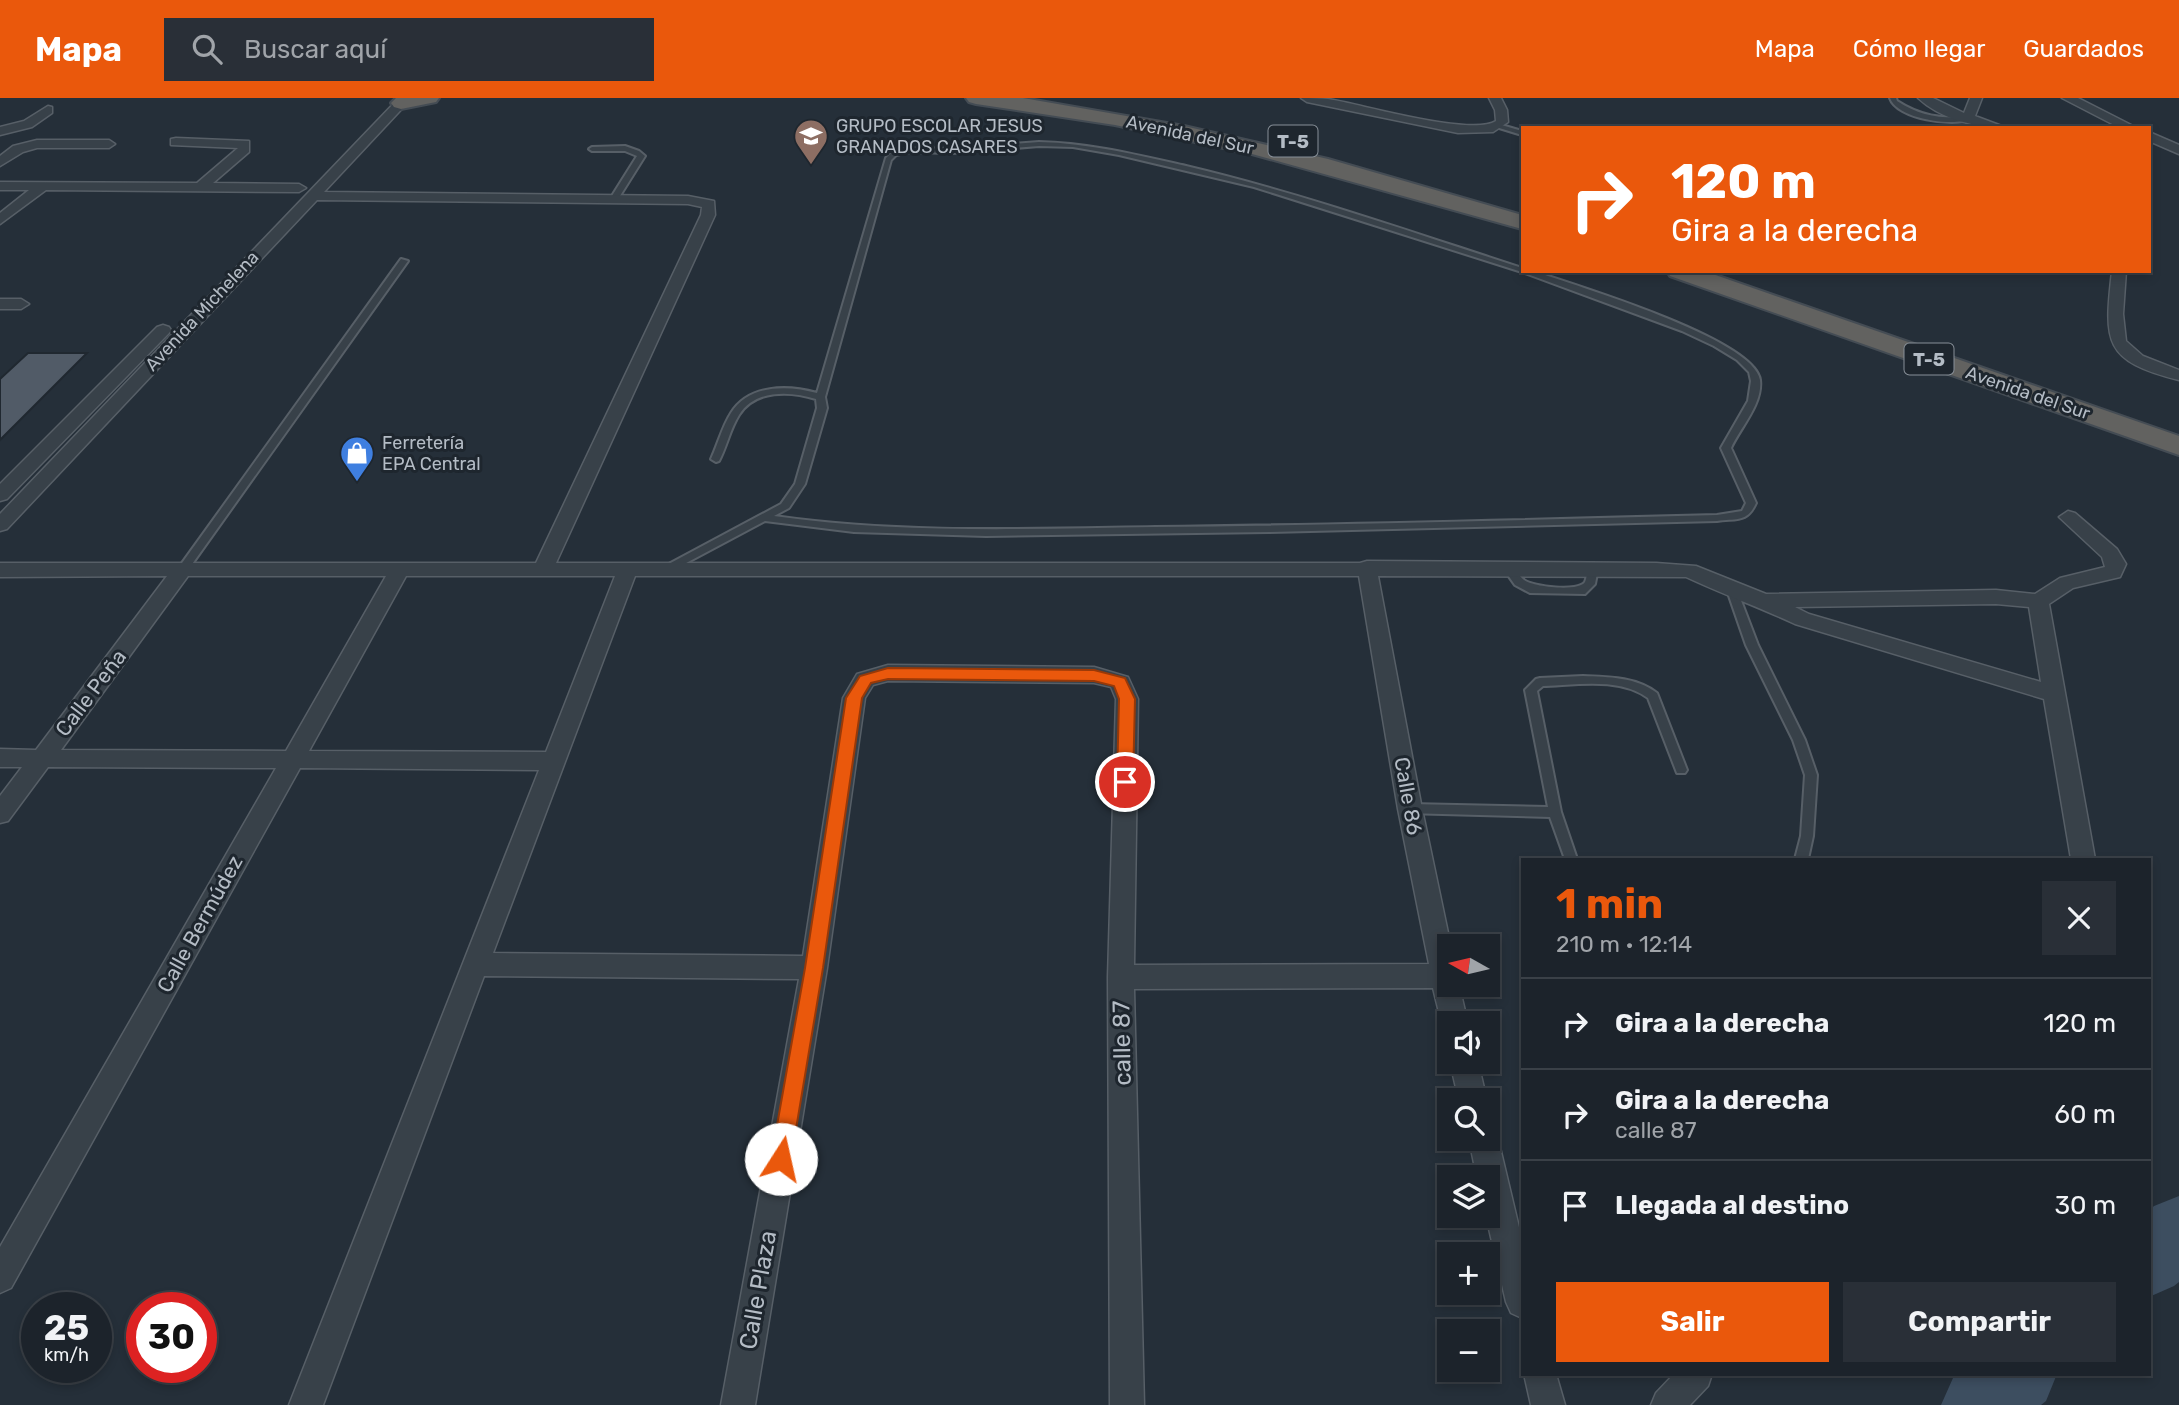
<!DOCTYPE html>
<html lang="es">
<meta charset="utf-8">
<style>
body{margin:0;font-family:Rubik,sans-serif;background:#292f37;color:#f1f3f6;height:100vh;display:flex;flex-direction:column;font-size:26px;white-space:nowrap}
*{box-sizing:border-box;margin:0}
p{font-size:23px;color:#a0a4a9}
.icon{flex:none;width:38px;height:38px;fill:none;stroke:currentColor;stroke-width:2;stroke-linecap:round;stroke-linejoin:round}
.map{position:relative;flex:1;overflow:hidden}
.panel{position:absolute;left:1521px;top:760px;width:630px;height:518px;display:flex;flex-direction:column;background:#1c232b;border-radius:0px;box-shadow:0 4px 10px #0003,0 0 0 2px #3a4047}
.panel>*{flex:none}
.guide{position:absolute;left:1521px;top:28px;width:630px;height:147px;border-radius:0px;box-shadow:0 4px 10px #0003,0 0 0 2px #3a4047;background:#ea580c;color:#fff;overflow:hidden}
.needle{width:46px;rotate:278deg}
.fabs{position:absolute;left:1437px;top:836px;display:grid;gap:14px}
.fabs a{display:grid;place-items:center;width:63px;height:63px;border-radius:0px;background:#1c232b;box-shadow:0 4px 10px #0003,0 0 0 2px #3a4047;font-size:35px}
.speed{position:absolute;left:21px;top:1194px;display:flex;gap:14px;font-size:35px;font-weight:700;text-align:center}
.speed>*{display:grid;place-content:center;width:91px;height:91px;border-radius:50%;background:#1c232b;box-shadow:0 4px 10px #0003,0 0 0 2px #3a4047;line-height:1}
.speed small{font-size:18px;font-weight:400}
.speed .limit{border:10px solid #d22;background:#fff;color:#111}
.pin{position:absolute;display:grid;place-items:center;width:60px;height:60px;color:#fff;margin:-30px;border:4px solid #fff;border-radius:50%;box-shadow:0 2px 7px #0007}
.me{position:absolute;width:77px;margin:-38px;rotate:10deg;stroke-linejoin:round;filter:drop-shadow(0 0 5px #0008)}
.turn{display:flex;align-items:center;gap:24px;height:147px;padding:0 35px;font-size:32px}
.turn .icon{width:91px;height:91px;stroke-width:2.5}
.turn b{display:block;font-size:49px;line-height:60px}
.round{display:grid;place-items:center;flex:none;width:74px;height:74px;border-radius:0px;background:#292f37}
.headline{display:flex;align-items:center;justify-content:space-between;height:119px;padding:0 35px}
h1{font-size:42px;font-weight:700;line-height:52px;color:#ea580c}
.primary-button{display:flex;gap:14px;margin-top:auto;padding:14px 35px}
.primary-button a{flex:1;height:80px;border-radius:0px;background:#ea580c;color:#fff;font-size:28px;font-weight:700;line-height:80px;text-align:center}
.primary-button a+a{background:#292f37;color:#f1f3f6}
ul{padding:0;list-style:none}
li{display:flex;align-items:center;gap:21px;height:91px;padding:0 35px;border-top:2px solid #3a4047}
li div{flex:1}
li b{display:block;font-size:26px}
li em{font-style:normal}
header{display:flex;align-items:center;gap:42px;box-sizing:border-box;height:98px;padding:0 35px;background:#ea580c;color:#fff}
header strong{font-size:33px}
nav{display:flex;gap:38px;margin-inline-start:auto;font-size:24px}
.search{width:490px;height:63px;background:#292f37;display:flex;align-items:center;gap:18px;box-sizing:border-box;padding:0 24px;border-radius:0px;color:#a0a4a9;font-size:26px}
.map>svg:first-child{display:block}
</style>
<header>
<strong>Mapa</strong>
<div class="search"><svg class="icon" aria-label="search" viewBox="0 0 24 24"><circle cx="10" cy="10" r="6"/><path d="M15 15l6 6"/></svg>Buscar aquí</div>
<nav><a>Mapa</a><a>Cómo llegar</a><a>Guardados</a></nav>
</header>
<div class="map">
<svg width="2179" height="1307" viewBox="0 0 2179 1307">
<rect width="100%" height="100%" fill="#252f39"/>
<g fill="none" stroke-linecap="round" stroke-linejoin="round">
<!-- river -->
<path fill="#3d4e60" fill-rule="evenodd" d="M2179,1098V1184L2174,1188L2149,1199V1113L2154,1108Z
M1958,1276H2057L2046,1303L2041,1307H1941L1953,1280Z"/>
</g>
<!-- building -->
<path fill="#515b67" stroke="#202830" stroke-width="2" d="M28,255H87L0,342V281Z"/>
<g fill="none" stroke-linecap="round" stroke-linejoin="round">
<!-- service casing -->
<g stroke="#575f67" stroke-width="4">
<path id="service" d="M1890,0H1896L1897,3C1920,18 1941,21 1968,19L1971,21C1953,29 1897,21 1890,0Z
M1498,26L1522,33V37L1496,29V27Z
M1039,44C1089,45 1137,57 1186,68C1300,95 1411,134 1522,170V173H1533C1574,187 1755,241 1760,282C1763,306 1740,330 1731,350L1756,405C1747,425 1737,420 1717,423L1269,434L986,438L854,434L765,423L673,472H665L664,470L665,468L781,406L795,386L817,310L816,301C791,293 755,291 739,317C730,331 727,348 719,363L716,364L711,361C718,346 722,329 731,315C749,286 788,287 817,295L886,60L892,54L909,50L953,51ZM1039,48L1073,49L1119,57L1254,89L1522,174L1682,233L1714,248L1737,262L1749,274L1751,283L1748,303L1721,350L1746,405L1742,413L1717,417C1530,422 1342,427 1155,429C1028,431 900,436 774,418L789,410L805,386L827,310L825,299L891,62L896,57L909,54L953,55Z
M625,48L639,53L645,58L618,101L614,103L610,101L637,58L625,53H592L589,51L592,49Z
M401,161L408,163L185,476H177L176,474L177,472Z
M1508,467C1515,470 1518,477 1524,482C1533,489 1579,494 1585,484C1587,480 1587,472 1589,468L1593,467L1598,470L1595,486L1585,496L1530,495L1515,487L1503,470Z
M1732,488L1737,492L1758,547L1805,642L1817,677L1813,738L1808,761H1795L1801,738L1805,677L1793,642L1746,547L1727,492Z
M1583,578C1609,579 1636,579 1657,595L1687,672L1685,675H1677L1648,600C1620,579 1576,587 1543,588L1537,593L1561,714L1577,761H1565L1550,719L1405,715L1404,711L1405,707L1410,706L1548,709L1525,592L1536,581L1540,580Z"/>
</g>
<!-- minor casing -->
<g stroke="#575f67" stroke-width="3">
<path id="minor" d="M399,0H412L324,94L688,98L714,103L715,117L556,465H1360L1367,463L1656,465L1696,468L1766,496L1996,492L2035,496L2060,480L2105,469L2102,459L2059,419L2068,413L2075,415L2117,451L2126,466L2120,479L2073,490L2049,506L2095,761H2071L2044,601L1795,526C1759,509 1722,496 1686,479L1378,478L1422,711L1451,849H1449V887H1459L1468,926H1449V936L1444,935L1433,890L1134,891L1144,1307H1110L1108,879L1116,601L1111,589L1094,585L888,583L873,587L865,600L827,870L755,1307H721L799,881L484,878L323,1307H289L539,672L300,670L11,1190L0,1195V1149L276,670L48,669L8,723L0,725V698L22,669H0V651L36,652L167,478L0,479V465H536L701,117L702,109L688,106L317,102L7,431L0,433V416ZM188,478H386L286,653L61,652ZM406,478H615L546,654L309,653ZM635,478H1359L1398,711L1429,866L1134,867L1138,601L1128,579L1094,569L888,567L857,576L843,600L803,858L493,855ZM1996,506L2029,509L2041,584L1809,516L1795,509Z
M1301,0C1310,0 1320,0 1328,1C1361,6 1471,39 1496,23L1495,12L1489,0H1501L1507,12L1508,24L1493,34L1458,35L1307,4Z
M1918,0H1933L1964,15L1970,0H1982L1975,18L2007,30C1977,30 1940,21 1918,0Z
M2062,0H2078L2137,30H2120Z
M48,8L52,9V15L32,29L0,37V29L24,23Z
M2149,34L2179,47V56L2149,43Z
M176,40L249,43V54L213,85L299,86L306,90L299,94L46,92L0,126V115L29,92H0V84L197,85L238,50L171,47V41Z
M37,42H109L115,46L109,50H37L23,54L0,68V58L13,48Z
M2112,173H2126L2123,216L2126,243L2143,258L2179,272V282C2103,263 2104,244 2112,173Z
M0,201H21L29,206L21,211H0Z
M163,227L169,229L171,232L169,235L7,401L0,403V386L157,229Z
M1450,964H1478L1487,1003H1459Z
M1488,1029L1493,1031L1498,1041L1522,1142V1220L1511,1215L1506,1204L1486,1118L1488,1080H1477L1469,1041H1488Z
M1524,1276H1556L1565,1307H1531Z
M1674,1276H1712L1708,1288L1690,1307H1651L1656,1295Z"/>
</g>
<!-- trunk casing -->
<g stroke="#444c54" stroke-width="4">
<path id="trunk" d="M439,0L436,4L401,11L394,9L391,5L396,0Z
M966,0H1023L1184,28L1328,61L1522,117V131L1252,56L1115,27L976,6L969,4Z
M1667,173H1704L2179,338V357L1670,178Z"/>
</g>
<!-- service -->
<use href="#service" fill="#384149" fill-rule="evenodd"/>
<!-- minor -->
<use href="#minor" fill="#384149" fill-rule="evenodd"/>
<!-- trunk -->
<use href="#trunk" fill="#626260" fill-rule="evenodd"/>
</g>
<!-- route -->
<path fill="#ea580c" stroke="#983908" stroke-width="2" d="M888,570L1094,572L1125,580L1135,601L1133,684L1125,691L1117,684L1119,601L1114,588L1094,583L888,581L871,585L862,600L823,870L791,1061L788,1068L781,1071L774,1068L771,1061L805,870L846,600L860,578Z"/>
<!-- icons -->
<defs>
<g id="school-pin" transform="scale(1.75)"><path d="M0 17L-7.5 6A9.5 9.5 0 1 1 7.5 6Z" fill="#8d6e63" stroke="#1e262e"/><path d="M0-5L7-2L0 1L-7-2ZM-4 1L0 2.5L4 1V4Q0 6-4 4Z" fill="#fff"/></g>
<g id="shop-pin" transform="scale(1.75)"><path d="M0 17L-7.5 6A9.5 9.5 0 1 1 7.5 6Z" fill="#3f7fe0" stroke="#1e262e"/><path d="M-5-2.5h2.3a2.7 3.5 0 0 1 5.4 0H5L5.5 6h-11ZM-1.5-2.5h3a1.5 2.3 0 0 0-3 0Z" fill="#fff"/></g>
</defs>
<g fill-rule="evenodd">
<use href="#school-pin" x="811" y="38"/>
<use href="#shop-pin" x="357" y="355"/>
</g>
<g text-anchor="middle" stroke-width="6" stroke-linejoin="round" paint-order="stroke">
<!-- far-poi labels -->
<g font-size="18" fill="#b4bcc5" stroke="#1e262e" text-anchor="start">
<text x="836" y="34">GRUPO ESCOLAR JESUS<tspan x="836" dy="21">GRANADOS CASARES</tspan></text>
<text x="382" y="351">Ferretería<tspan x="382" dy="21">EPA Central</tspan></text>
</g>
<!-- far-street labels -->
<g font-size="18" fill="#b4bcc5" stroke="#1e262e">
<text transform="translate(1190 37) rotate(12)" y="6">Avenida del Sur</text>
<text transform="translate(202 213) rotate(-47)" y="6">Avenida Michelena</text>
<text transform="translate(2028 295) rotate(19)" y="6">Avenida del Sur</text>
</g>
<!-- shield labels -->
<g fill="#1e262e" stroke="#878f98" stroke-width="2">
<rect x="1268.5" y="27.5" width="49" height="31" rx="5"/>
<rect x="1904.5" y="245.5" width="49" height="31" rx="5"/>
</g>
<g font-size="19" font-weight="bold" fill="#b4bcc5">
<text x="1293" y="50">T-5</text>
<text x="1929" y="268">T-5</text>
</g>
<!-- street labels -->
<g font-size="21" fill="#b4bcc5" stroke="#1e262e">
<text transform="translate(91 595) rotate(-53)" y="7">Calle Peña</text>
<text transform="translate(1408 698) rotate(80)" y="7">Calle 86</text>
<text transform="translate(200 826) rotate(-61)" y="7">Calle Bermúdez</text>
</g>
<!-- near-street labels -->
<g font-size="24" fill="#b4bcc5" stroke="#1e262e">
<text transform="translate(1122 945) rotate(-91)" y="8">calle 87</text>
<text transform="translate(758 1192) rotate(-80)" y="8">Calle Plaza</text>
</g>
</g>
</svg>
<div class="fabs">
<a><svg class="needle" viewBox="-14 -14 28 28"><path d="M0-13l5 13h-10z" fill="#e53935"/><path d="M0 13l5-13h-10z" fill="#a0a4a9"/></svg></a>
<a><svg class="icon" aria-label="sound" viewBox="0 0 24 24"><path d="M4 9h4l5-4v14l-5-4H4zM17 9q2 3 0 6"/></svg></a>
<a><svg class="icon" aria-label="search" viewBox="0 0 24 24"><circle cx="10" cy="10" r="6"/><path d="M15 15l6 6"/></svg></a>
<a><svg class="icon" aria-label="layers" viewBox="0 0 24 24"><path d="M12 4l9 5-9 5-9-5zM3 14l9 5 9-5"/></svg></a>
<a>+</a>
<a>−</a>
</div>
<div class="speed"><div>25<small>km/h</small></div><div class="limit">30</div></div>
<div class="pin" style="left:1125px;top:684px;background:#d93025"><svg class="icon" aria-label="arrive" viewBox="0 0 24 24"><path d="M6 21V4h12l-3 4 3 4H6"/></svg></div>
<svg class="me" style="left:781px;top:1061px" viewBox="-20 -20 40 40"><circle r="19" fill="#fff"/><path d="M0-13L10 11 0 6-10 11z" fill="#ea580c"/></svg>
<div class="guide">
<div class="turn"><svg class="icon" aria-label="right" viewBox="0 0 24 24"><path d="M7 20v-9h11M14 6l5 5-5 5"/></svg><div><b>120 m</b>Gira a la derecha</div></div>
</div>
<section class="panel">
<div class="headline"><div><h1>1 min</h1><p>210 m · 12:14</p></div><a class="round"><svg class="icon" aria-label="close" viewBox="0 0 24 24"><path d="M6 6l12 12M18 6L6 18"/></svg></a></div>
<ul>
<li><svg class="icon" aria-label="right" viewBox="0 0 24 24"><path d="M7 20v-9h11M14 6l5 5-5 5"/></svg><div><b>Gira a la derecha</b></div><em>120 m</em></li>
<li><svg class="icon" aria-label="right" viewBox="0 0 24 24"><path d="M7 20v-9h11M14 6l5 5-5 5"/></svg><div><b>Gira a la derecha</b><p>calle 87</p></div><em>60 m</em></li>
<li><svg class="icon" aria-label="arrive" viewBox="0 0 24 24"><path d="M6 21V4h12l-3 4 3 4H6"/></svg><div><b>Llegada al destino</b></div><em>30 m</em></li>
</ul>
<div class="primary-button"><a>Salir</a><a>Compartir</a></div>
</section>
</div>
